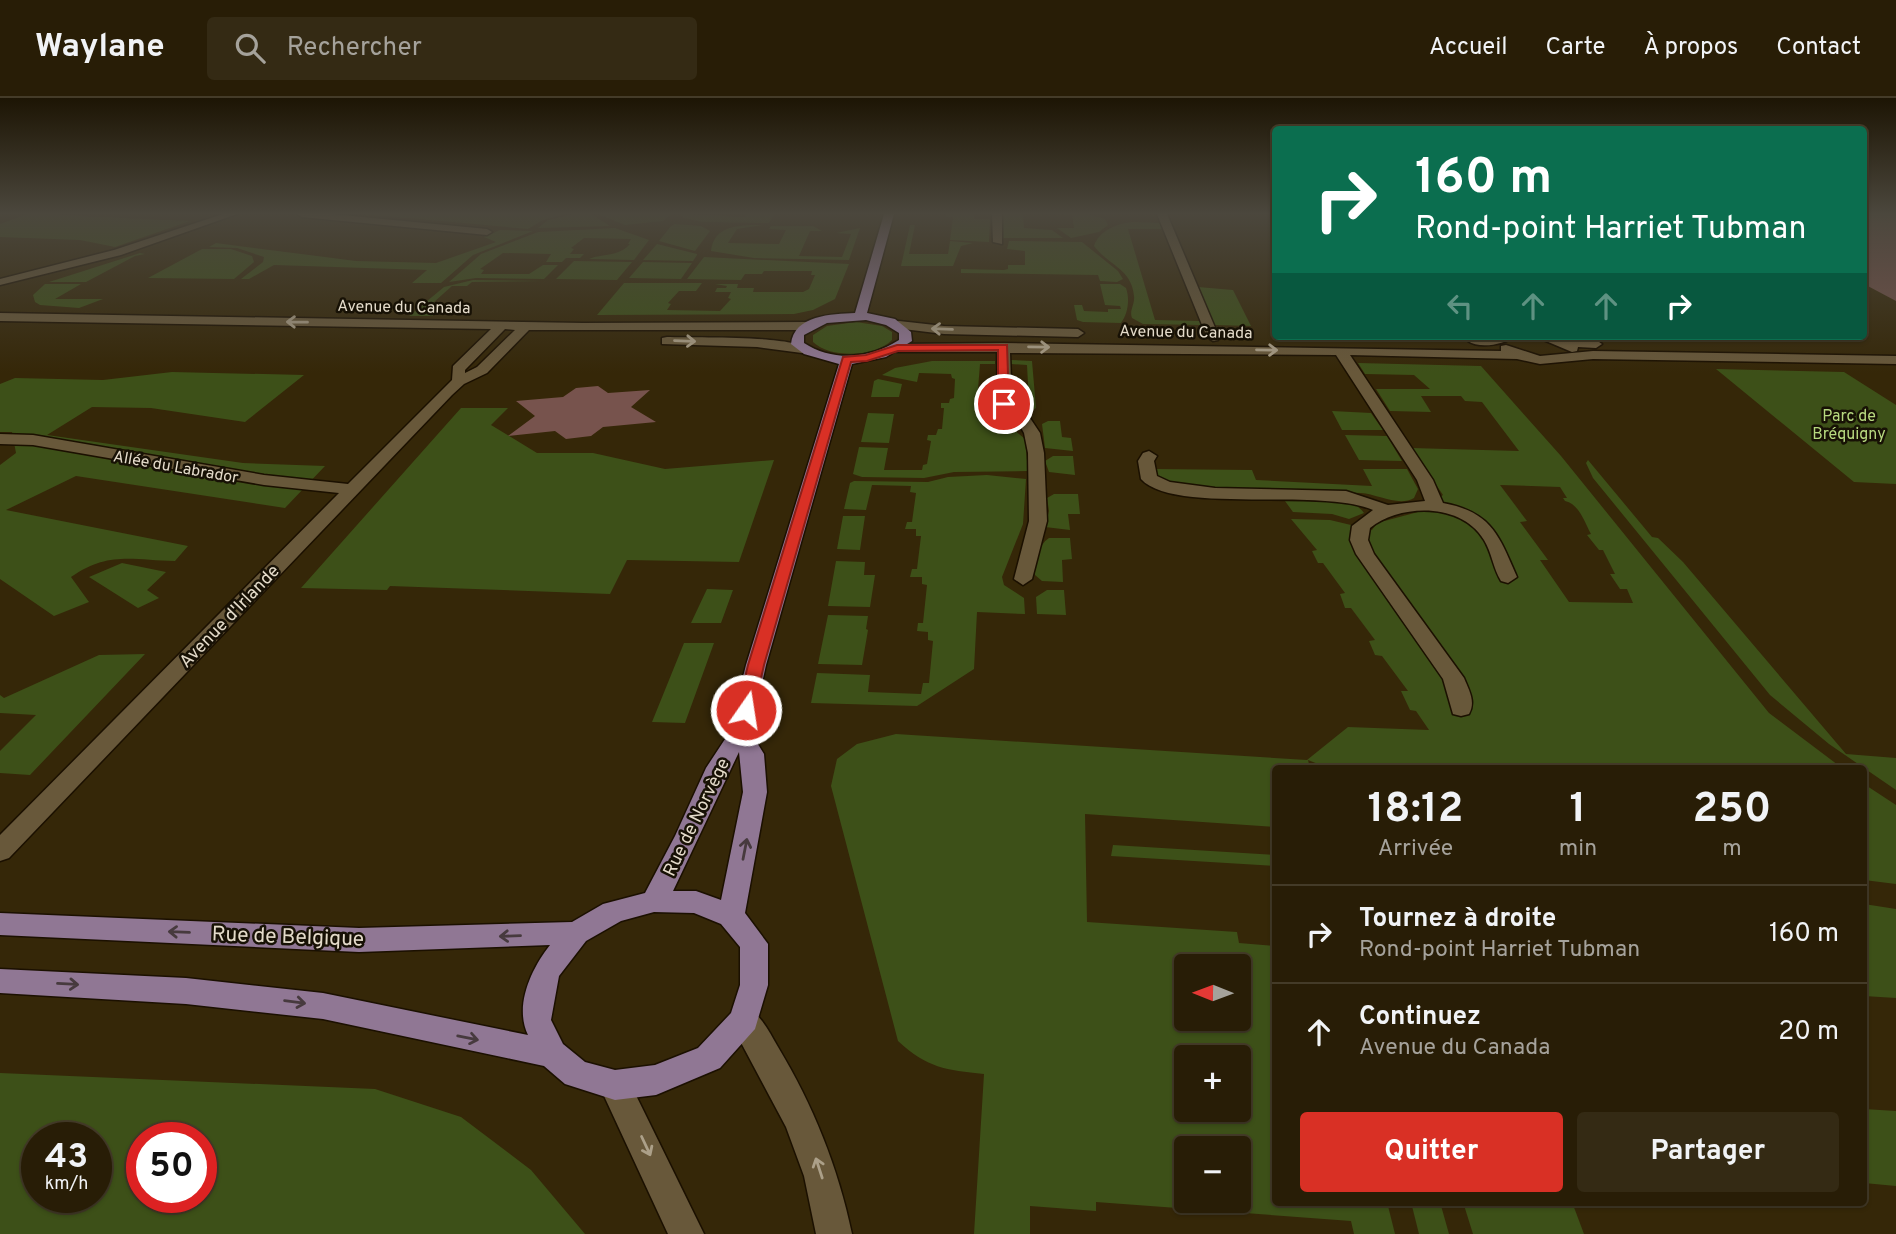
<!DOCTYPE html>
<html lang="fr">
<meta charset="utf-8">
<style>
body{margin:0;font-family:Overpass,sans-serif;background:#342a14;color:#f1f3f6;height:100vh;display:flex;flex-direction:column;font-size:26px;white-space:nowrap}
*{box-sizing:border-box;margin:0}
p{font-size:23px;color:#a5a29b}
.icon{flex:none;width:38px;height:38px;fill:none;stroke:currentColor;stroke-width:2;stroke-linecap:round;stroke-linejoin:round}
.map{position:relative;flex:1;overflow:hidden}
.panel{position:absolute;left:1272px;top:667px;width:595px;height:441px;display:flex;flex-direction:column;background:#281d06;border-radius:7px;box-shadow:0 2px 5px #0004,0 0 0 2px #443b28}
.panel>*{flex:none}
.top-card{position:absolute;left:1272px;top:28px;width:595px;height:214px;border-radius:7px;box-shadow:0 2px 5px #0004,0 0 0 2px #443b28;background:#0b6e4f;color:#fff;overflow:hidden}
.needle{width:46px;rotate:271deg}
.controls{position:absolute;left:1174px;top:856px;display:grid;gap:14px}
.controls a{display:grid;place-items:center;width:77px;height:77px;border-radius:7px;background:#281d06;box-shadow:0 2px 5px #0004,0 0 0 2px #443b28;font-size:35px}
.speed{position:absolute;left:21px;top:1024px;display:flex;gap:14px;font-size:35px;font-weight:700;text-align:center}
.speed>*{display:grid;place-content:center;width:91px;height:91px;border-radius:50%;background:#281d06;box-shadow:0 2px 5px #0004,0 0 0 2px #443b28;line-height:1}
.speed small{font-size:18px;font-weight:400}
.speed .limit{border:10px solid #d22;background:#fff;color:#111}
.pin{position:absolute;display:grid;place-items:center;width:60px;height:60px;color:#fff;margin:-30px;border:4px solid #fff;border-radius:50%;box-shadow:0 2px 7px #0007}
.me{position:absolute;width:77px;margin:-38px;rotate:13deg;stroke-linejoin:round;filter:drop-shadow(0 0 5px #0008)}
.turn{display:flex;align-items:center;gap:24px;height:147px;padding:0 28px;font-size:32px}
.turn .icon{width:91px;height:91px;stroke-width:2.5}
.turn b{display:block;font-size:49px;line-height:60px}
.lanes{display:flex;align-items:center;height:66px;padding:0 28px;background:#0003;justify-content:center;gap:35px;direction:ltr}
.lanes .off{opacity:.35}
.eta{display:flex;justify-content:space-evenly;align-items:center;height:119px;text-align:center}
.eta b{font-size:42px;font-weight:700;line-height:49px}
.action{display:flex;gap:14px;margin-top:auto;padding:14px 28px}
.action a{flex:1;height:80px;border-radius:7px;background:#d93025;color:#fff;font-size:28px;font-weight:700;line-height:80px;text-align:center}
.action a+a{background:#342a14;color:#f1f3f6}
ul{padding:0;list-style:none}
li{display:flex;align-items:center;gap:21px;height:98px;padding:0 28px;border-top:2px solid #443b28}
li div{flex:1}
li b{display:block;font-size:26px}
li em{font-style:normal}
header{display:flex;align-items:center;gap:42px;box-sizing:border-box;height:98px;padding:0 35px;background:#281d06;border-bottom:2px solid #443b28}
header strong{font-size:33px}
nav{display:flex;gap:38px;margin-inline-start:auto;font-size:24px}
.search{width:490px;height:63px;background:#342a14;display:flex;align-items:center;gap:18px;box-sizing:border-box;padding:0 24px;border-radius:7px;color:#a5a29b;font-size:26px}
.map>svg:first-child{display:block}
</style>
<header>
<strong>Waylane</strong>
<div class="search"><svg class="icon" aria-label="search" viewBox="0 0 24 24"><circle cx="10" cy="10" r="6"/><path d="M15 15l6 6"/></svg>Rechercher</div>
<nav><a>Accueil</a><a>Carte</a><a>À propos</a><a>Contact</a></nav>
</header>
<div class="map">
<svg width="1896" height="1136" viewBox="0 0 1896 1136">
<rect width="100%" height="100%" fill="#352708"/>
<!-- green -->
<path fill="#3d5018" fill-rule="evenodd" d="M27,116H60L57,117L190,123L115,149L80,142L0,139V126Z
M364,116H565L543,122L528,131Z
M574,116H591L610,128L538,130L548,122Z
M598,116H671L663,123L625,127Z
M681,116L744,119L746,116H774L769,125L703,124L684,120Z
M946,116H974V121H990L989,144L950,142L953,119H946Z
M1001,116H1039H1023L1024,130L1052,132L1063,140H1003Z
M1054,116H1088L1105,121L1108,127L1099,134L1071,140L1057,130H1074L1072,117Z
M1135,124L1160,125L1164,131H1128L1155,222L1200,223L1201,227L1143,226L1132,220C1129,212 1135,207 1134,198C1132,171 1108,167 1094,148C1099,132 1120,124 1135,124Z
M675,126L701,128L710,133L695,153L659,143L671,128Z
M763,127L737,131L728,145L779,146L786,132L769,131L771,128H813L822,133H810L799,158L842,159L851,136L836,135L860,130L849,162L754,160L711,153C714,126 742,127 763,127Z
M910,127H915L909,156H948L950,143L973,145L961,148L953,168H901Z
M615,130L649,142L634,162L589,161C603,155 619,159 630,146H628L631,141L584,140L571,150L574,151L570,156H584L580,160H566L562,164H546L551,156L503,155L480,171L484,172L481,176H529L543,167H558L544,181L476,180L449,184L481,156L538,134Z
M500,132L533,133L473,157L441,185H412L427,172L274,167L249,181H241L263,164L264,159L237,150L209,149L216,145L356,163L436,165L496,144L484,139Z
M1009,143L1082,144L1118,173L1123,181L1117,184L1100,183L1098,177L961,175V171L1004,172L1008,171V167H1025V153L1007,151Z
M657,146L697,156V157L693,163L643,162Z
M202,151H231L252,158L254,164L234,181L148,180Z
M140,155L145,156L135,158L86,184H49Z
M704,159L849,166L835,201L813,212L794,216L597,217L624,185H702L696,193H679L668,205L671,206L667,212L720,213L731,201L728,200L731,194H715L717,190H726L727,188L715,186H738L737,190H754L753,194H803L809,191L815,177H811L812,173H764L762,176H745L741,182L687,181Z
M574,163L632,164L617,182L556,181Z
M643,164L692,165L681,181L629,180Z
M473,182L542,183L472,184L467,188H452L425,212L438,213L432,218H409L444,189Z
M45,186H81L55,201H103L79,210L40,207L35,204L33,197Z
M1100,186H1120L1126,190C1130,201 1128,216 1121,225L1083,224L1077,222L1074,207H1082L1084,213L1108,214V211H1121L1120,208L1105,207Z
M1198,189L1233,192L1251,228L1214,227Z
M856,224L882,228L892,234V242C875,259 831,261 813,244V237L827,228Z
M1011,262L1032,263L1036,310C1028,316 1020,315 1012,311L1011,305H1029L1027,267L1011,266Z
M932,263H995V266H980L977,304L995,307L999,319L1025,341L1028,373L954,374L924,380L862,379L853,376L859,349L888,350L884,372H922L923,367L927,366L931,343L927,342L928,337H936L938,331H942L944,310H941V305H949L950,301L954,300L955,281L952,280L951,276L919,275L917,284L882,277L895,270Z
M1358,265L1481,268L1561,358L1769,615L1842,670H1328L1308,662L1310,670H1276V729L1085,716L1087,824L1237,834L1239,845L1276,848V1104H1387L1395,1136H1354L1351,1123L1096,1104V1113L1030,1108V1136H974L984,976C946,972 927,970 898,943L831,688L837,661L857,646L896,636L1307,662L1348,629L1429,632L1416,613L1410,612L1401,593H1408L1382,558L1375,557L1369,543L1375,542L1351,510H1345L1340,496L1345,495L1323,465H1318L1312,453L1317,452L1291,421L1330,422L1372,432L1377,425L1418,414L1443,397L1411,350L1519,353L1482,304L1465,303L1461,298H1421L1431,314L1390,313L1376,291H1430L1414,277L1365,276ZM1500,387L1560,389L1567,400H1563L1565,403C1579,406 1584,423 1591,436L1587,437L1599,452H1603L1615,476H1610L1620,491H1627L1633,505L1569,504L1540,462H1548L1520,424L1527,423ZM1186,868H1239V920H1186ZM1186,959H1239V1012H1186ZM1186,1050H1239V1102H1186Z
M1716,271L1844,274L1896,307V386L1854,384Z
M172,274L304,277L245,324L151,310L92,309L47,337L243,365L325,368L285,410L76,378L6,412L188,448L175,463C132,462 108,453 71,479L89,504L54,518L0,481V367L16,355L12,334H0V286L15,280L103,282Z
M878,281L902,286L899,299H871L874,283Z
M461,310H508L491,327L537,355H593L665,371L774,362L739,464L627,462L610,496L390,488L387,492L301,490Z
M1332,313L1371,315L1383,332H1342Z
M868,315L894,316L889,345L861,344Z
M1048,323H1060L1062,339L1071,340L1073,353L1045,350L1042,326Z
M1345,337L1387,338L1402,363L1359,362Z
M1053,358H1073L1075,377L1049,374L1045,363Z
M1588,362L1652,439L1658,440L1683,464L1846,656L1896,660V692L1829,646L1770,597L1593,380L1586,365Z
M1152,371L1252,372L1256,382L1372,388L1363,371H1407L1418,391L1414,400C1399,409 1377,396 1361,395C1294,392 1225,397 1160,384Z
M987,377L1026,381L1023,426L1002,479L1004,487L1024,500L1025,516L977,514L974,571L917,608L811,605L817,575L870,577L868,594L921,596L923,585H929L933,543L928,542V534L917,533L918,525H923L927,487L922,486V479H910L912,471H917L921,438H916V431H905L907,424H912L916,395L910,394L911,388L872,387L866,412L844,411L850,385L854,383L928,384L948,379Z
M1054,396H1078L1080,416H1068L1070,432L1045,429L1049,413L1047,400Z
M1282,399C1308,399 1347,392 1364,415L1349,421L1332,416L1293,414Z
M843,418H865L860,452L837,451Z
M1049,440H1070L1072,461L1062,462L1063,484L1042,483L1035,477C1035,465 1038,447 1049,440Z
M836,463L865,464L864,477H875L870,509L828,508Z
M122,465L166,474L147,492L159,500L138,510L89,479Z
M707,491L733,492L721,525H691Z
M1047,492H1064L1066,517L1037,516L1036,499Z
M828,517L868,518L866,531L868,532L862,567L818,566Z
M684,545H714L685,625L652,624Z
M145,556L30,677L0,675V653L36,617L0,615V597L4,600L99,557Z
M1864,686L1896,707V786L1864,782Z
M1113,747L1276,757V768L1111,758Z
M1864,806L1896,811V900L1864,898Z
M0,975L375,991L461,1019L531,1072L585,1136H0ZM37,1040H96V1099H37ZM142,1040H201V1099H142Z
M1864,1011L1896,1013V1088L1864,1085Z
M1411,1104H1440L1449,1136H1419Z
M1463,1104H1572L1584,1136H1473Z"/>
<!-- building -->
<path fill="#77534d" d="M1864,116H1896V203L1864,186Z
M598,288L608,295L650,292L631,309L656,324L603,329L591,338L566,341L555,333L508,338L535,318L516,303L563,299L576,290Z"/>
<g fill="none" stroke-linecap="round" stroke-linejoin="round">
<!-- minor casing -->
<g stroke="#1b1000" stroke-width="3">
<path id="minor" d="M223,116H237L121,157L0,187V181L114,152Z
M297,116H331L487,131L492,134L487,137L302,119Z
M992,116H1002V146L993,144Z
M1157,116H1167L1219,239L1218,242L1213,243L1207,239Z
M0,215L583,225L807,224L813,228L807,232H529L487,275L464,286L452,297L9,760L0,763V737L339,395L264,387L33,347L0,346V336L33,337L264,377L348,386L452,282L453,268L491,231L0,223ZM505,231L515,232L477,269L465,275V272Z
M899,223L944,228L1078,231L1084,235L1078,239L944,236L895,230V224Z
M1515,238C1504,247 1479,251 1468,243L1474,239Z
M1534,238L1596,242L1602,246L1596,250L1578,249L1577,253L1572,254Z
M667,239C694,240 791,237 809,251L802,255L757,249L662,246V240Z
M1003,245L1501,253V248L1506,247L1540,258L1593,253L1896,258V266L1593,261L1540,266L1517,261L1350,257L1433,382L1443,405C1492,414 1499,438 1517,479L1508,485L1501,483C1493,470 1492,455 1484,442C1461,404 1400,406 1370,430L1368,442L1374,456L1464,580C1469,592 1476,604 1469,616L1461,618L1453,616L1443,581L1356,456L1350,442L1352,428L1373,412C1321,389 1173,417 1141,381L1138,363L1143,355L1149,353L1157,358L1154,363L1157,378L1170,384L1215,390L1346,393L1388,407L1425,403L1417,382L1336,257L1010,255L1012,310L1030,320L1040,335L1044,355L1047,423L1032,481L1023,487L1014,481L1029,423L1028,355L1024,335L1019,326L998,312L997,254H897L890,250L897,246Z
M744,909C761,915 769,934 778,949C813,1007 838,1069 852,1136H816L804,1078L786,1029L729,922L733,913Z
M615,972L626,977L704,1136H668L599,987L604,977Z"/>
</g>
<!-- major casing -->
<g stroke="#1b1000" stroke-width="3">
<path id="major" d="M884,116H894L867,215L895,221L911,234L912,243L886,259L852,266L766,567L751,635L764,656L767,694L745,815L768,846V887L755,931L720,970L656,997L615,1002L565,986L544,968L323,921L186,906L0,895V871L186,880L323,895L528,937C514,908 531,871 550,847L359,854L0,837V815L359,830L572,824L603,806L645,795L675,738L706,670L729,635L746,567L839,266L804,256L791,246C794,217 832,216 855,215ZM866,222L886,227L899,235V242C870,261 833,264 804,245V237L827,225ZM739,654L743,694L721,802L696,793H673ZM654,814L694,815L721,826L740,849V887L731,915L698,950L655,967L615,972L585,964L563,946L551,922L559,878L586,843L621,823Z"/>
</g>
<!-- minor -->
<use href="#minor" fill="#68583a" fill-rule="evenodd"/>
<!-- major -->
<use href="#major" fill="#907794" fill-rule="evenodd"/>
</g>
<!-- one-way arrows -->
<defs><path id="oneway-shaft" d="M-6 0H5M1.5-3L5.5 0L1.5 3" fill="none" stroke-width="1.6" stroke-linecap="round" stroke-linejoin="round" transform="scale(1.75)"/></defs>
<g stroke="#aca089">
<use href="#oneway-shaft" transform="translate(297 224) rotate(-179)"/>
<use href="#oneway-shaft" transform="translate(942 231) rotate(-178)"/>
<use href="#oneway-shaft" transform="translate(685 243) rotate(2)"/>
<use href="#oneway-shaft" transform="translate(1039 249) rotate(1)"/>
<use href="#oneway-shaft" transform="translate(1267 252) rotate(1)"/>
<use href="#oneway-shaft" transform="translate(646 1048) rotate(65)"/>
<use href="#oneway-shaft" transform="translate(819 1070) rotate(-108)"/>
</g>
<g stroke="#473a3e">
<use href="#oneway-shaft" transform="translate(745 751) rotate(-79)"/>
<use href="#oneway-shaft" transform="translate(179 834) rotate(-178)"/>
<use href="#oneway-shaft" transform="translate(510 838) rotate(178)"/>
<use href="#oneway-shaft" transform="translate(68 886) rotate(3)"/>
<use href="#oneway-shaft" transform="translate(295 904) rotate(7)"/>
<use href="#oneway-shaft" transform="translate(468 940) rotate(11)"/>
</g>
<!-- sky -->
<linearGradient id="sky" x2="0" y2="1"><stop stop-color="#1d1504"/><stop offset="0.42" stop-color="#4b473d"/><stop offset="1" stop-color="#4b473d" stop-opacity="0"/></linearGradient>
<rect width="1896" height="275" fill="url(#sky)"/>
<!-- route -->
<path fill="#d93025" stroke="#8d1f18" stroke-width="2" d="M1007,247L1009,306L1004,309L998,306V252L898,253L867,263L851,264L764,567L754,612L746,618L740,616L737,612L748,567L843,259L866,257L897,247Z"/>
<g text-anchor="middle" stroke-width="5" stroke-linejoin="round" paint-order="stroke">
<!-- far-street labels -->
<g font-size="16" fill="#e4dbca" stroke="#171105">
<text transform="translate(404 208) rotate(1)" y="6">Avenue du Canada</text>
<text transform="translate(1186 233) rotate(1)" y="6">Avenue du Canada</text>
<text transform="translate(176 368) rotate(10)" y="6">Allée du Labrador</text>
</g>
<!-- far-park labels -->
<g font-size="16" fill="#b7d97f" stroke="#171105">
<text x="1849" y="323">Parc de<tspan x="1849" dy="18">Bréquigny</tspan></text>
</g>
<!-- street labels -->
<g font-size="18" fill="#e4dbca" stroke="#171105">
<text transform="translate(229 518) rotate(-46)" y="6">Avenue d'Irlande</text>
<text transform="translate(696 719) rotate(-64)" y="6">Rue de Norvège</text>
</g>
<!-- near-street labels -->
<g font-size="21" fill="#e4dbca" stroke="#171105">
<text transform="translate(288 838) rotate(2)" y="7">Rue de Belgique</text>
</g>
</g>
</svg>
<div class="controls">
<a><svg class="needle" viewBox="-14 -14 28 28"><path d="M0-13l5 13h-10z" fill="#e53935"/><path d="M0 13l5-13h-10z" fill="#a5a29b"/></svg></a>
<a>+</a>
<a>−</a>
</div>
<div class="speed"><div>43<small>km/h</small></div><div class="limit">50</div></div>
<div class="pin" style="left:1004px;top:306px;background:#d93025"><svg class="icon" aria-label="arrive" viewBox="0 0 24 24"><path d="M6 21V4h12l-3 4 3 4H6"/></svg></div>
<svg class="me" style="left:746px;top:612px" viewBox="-20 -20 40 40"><circle r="17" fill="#d93025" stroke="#fff" stroke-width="3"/><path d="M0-11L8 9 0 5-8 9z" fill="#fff"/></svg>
<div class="top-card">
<div class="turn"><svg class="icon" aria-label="right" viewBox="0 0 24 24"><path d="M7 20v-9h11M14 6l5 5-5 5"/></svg><div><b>160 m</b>Rond-point Harriet Tubman</div></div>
<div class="lanes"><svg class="icon off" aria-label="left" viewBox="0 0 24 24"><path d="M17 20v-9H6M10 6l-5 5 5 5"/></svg><svg class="icon off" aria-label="ahead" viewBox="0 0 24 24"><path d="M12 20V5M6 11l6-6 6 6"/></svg><svg class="icon off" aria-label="ahead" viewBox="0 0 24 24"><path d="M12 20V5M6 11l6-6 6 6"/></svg><svg class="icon" aria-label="right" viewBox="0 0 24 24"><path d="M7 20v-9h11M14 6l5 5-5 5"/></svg></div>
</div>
<section class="panel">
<div class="eta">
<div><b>18:12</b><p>Arrivée</p></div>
<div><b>1</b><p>min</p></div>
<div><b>250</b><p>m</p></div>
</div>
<ul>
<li><svg class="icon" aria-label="right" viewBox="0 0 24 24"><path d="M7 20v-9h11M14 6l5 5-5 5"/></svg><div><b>Tournez à droite</b><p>Rond-point Harriet Tubman</p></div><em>160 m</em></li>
<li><svg class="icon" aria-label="ahead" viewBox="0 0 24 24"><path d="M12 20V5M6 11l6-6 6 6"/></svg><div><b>Continuez</b><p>Avenue du Canada</p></div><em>20 m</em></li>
</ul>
<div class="action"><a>Quitter</a><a>Partager</a></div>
</section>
</div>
